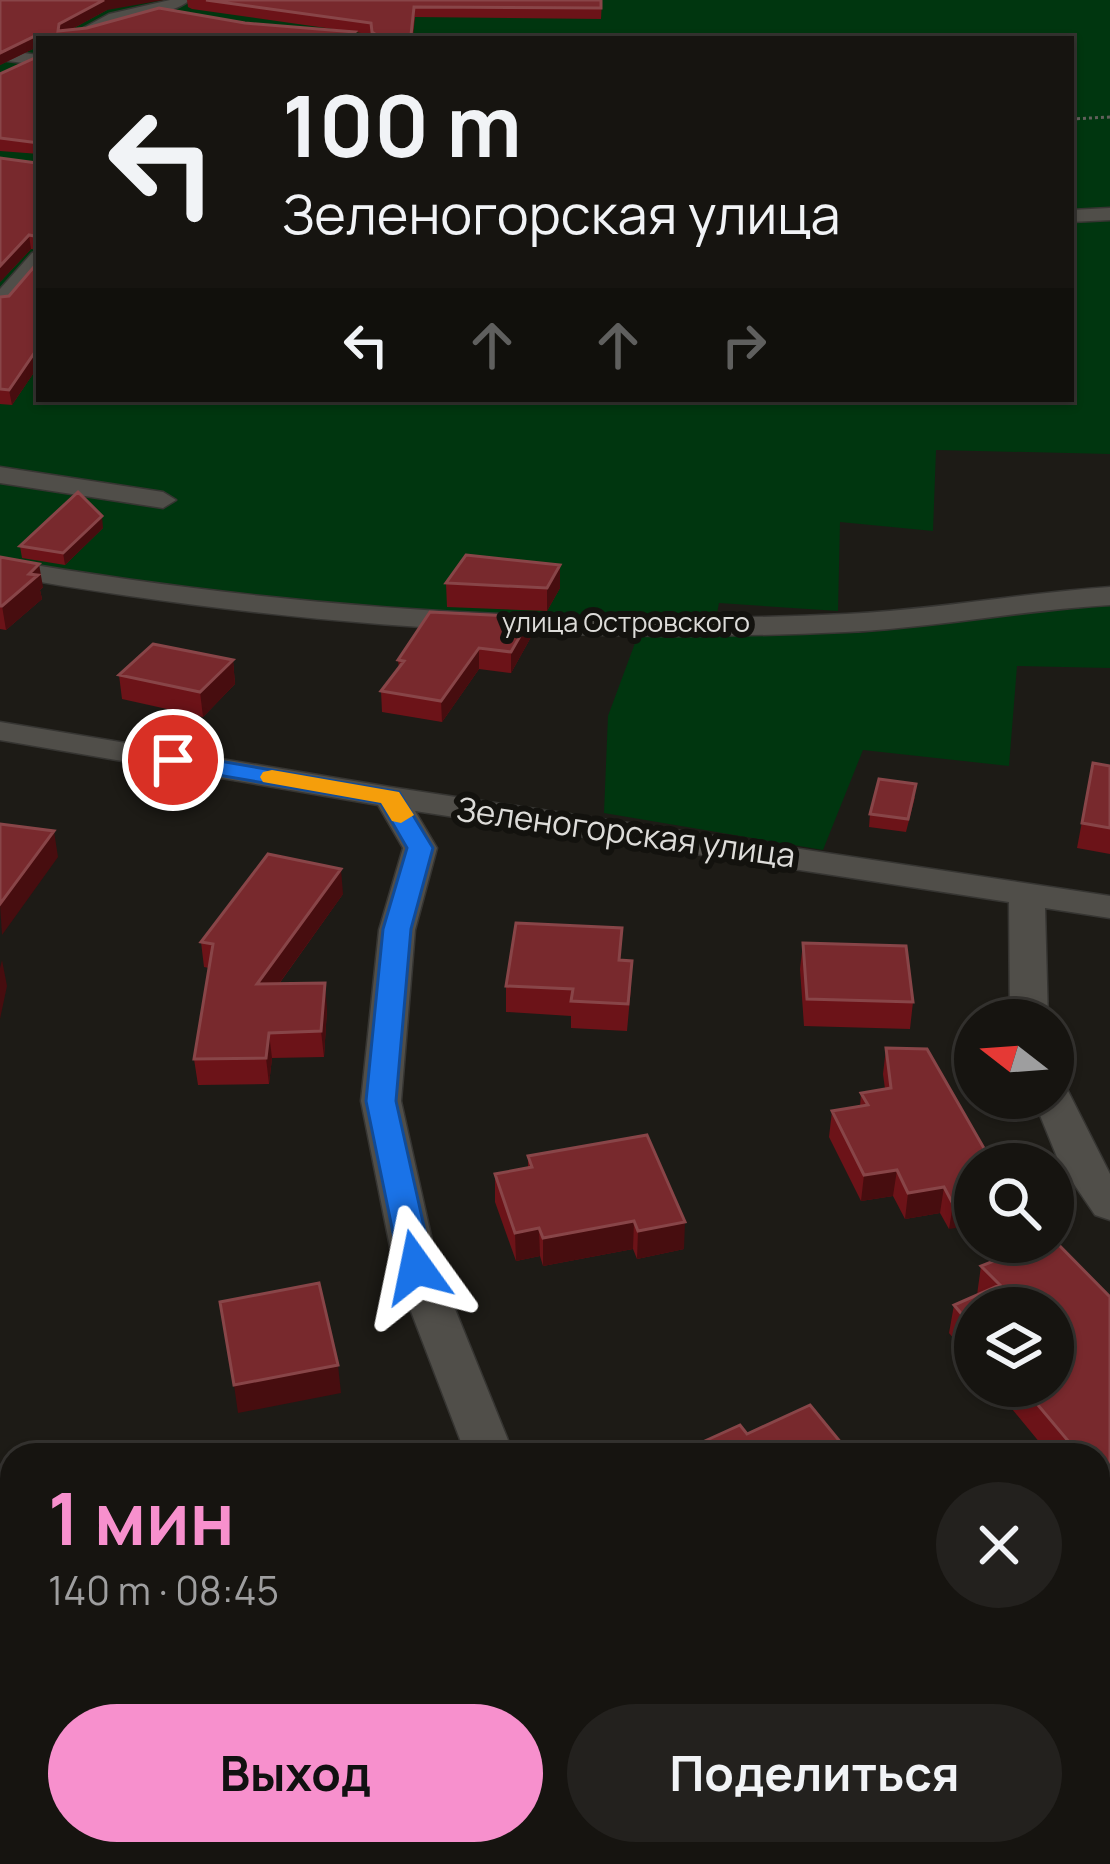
<!DOCTYPE html>
<html lang="ru">
<meta charset="utf-8">
<style>
body{margin:0;font-family:Manrope,sans-serif;background:#23211e;color:#f1f3f6;height:100vh;display:flex;flex-direction:column;font-size:45px;white-space:nowrap}
*{box-sizing:border-box;margin:0}
p{font-size:39px;color:#9e9e9f}
.icon{flex:none;width:66px;height:66px;fill:none;stroke:currentColor;stroke-width:2;stroke-linecap:round;stroke-linejoin:round}
.map{position:relative;flex:1;overflow:hidden}
.sheet{position:absolute;left:0px;top:1443px;width:1110px;height:423px;display:flex;flex-direction:column;background:#161410;border-radius:36px 36px 0 0;box-shadow:0 3px 9px #0004,0 0 0 3px #353330}
.sheet>*{flex:none}
.top-card{position:absolute;left:36px;top:36px;width:1038px;height:366px;border-radius:0px;box-shadow:0 3px 9px #0004,0 0 0 3px #353330;background:#161410;color:#f1f3f6;overflow:hidden}
.needle{width:78px;rotate:287deg}
.fabs{position:absolute;left:954px;top:999px;display:grid;gap:24px}
.fabs a{display:grid;place-items:center;width:120px;height:120px;border-radius:50%;background:#161410;box-shadow:0 3px 9px #0004,0 0 0 3px #353330;font-size:60px}
.pin{position:absolute;display:grid;place-items:center;width:102px;height:102px;color:#fff;margin:-51px;border:6px solid #fff;border-radius:50%;box-shadow:0 3px 12px #0007}
.me{position:absolute;width:132px;margin:-66px;rotate:348deg;stroke-linejoin:round;filter:drop-shadow(0 0 9px #0008)}
.turn{display:flex;align-items:center;gap:42px;height:252px;padding:0 48px;font-size:54px}
.turn .icon{width:156px;height:156px;stroke-width:2.5}
.turn b{display:block;font-size:84px;line-height:102px}
.lanes{display:flex;align-items:center;height:114px;padding:0 48px;background:#0003;justify-content:center;gap:60px;direction:ltr}
.lanes .off{opacity:.35}
.round{display:grid;place-items:center;flex:none;width:126px;height:126px;border-radius:63px;background:#23211e}
.headline{display:flex;align-items:center;justify-content:space-between;height:204px;padding:0 48px}
h1{font-size:72px;font-weight:700;line-height:90px;color:#f790cd}
.cta{display:flex;gap:24px;margin-top:auto;padding:24px 48px}
.cta a{flex:1;height:138px;border-radius:72px;background:#f790cd;color:#111;font-size:48px;font-weight:700;line-height:138px;text-align:center}
.cta a+a{background:#23211e;color:#f1f3f6}
.map>svg:first-child{display:block}
</style>
<div class="map">
<svg width="1110" height="1864" viewBox="0 0 1110 1864">
<rect width="100%" height="100%" fill="#1d1b16"/>
<!-- green -->
<path fill="#00360f" fill-rule="evenodd" d="M0,0H1110V454L936,450L933,531L840,522L838,611L719,603L716,619L598,623L245,601L0,561ZM39,39H1071V399H39Z
M1110,603V668L1017,666L1009,766L863,750L823,850L604,813L608,716L638,635L861,633Z"/>
<g fill="none" stroke-linecap="round" stroke-linejoin="round">
<!-- minor casing -->
<g stroke="#363532" stroke-width="3">
<path id="minor" d="M170,0H190C168,17 142,13 117,22C96,29 86,39 63,39L109,14Z
M0,50L39,55V65L0,60Z
M1110,208V220L1071,222V210Z
M39,251V270L8,307L0,309V289L32,253Z
M0,467L163,492L176,500L163,508L0,483Z
M0,559C279,608 563,627 846,614C935,610 1022,593 1110,587V605C1022,610 935,628 846,632C563,645 279,625 0,575Z
M0,722L390,787L1110,896V918L1045,908L1048,1020H1010L1009,902L415,811L437,848L415,930L401,1101L438,1267L514,1455H466L394,1267L361,1101L379,930L403,848L378,805L0,740Z
M1053,1085L1067,1089L1110,1174V1220L1095,1215L1059,1162L1033,1098H1053Z
M1110,1574V1624L1098,1628V1579Z
M767,1854H831L827,1864H763Z"/>
</g>
<!-- path -->
<path stroke="#615f5b" stroke-width="3" stroke-dasharray="3 3" stroke-linecap="butt" d="M1071,119L1110,117"/>
<!-- minor -->
<use href="#minor" fill="#504e49" fill-rule="evenodd"/>
</g>
<!-- wall -->
<path fill="#6c1318" d="M0,0L107,10L70,30L245,23L354,32L192,9L188,7L187,0H602L601,19L415,17L413,36L431,39H372V35L355,32V39H39V48L37,47L0,65Z
M39,56V154L0,151V74Z
M39,155V250L31,249L0,282Z
M39,261V365L12,405L0,404V297L9,296Z
M103,528L65,565L22,558L20,546Z
M0,557L43,587L40,590L42,599L6,630L0,629Z
M560,565V588L547,611L447,607L446,583Z
M531,617V637L511,673L479,669L442,722L382,712L381,691L399,668L398,660Z
M233,660L235,684L203,717L122,699L119,675Z
M1093,763L1110,766V854L1077,848Z
M915,797L906,832L869,827L870,814Z
M343,894L279,984L327,1009L324,1057L272,1058L269,1084L198,1085L194,1059L209,968L204,967L201,942Z
M803,943L913,1002L910,1029L804,1026L800,969Z
M621,960L631,987L627,1031L571,1028V1016L506,1012V986Z
M886,1048L993,1164L949,1229L940,1213L905,1219L893,1196L861,1201L829,1137L832,1111L860,1107L861,1093L885,1089L883,1074Z
M528,1156L684,1249L637,1259L633,1249L543,1266L540,1256L516,1261L495,1202V1174L528,1168Z
M981,1266L1110,1297V1514L1098,1503V1455H1050L993,1386H1053L975,1308V1364L949,1333L954,1305L977,1295Z"/>
<!-- shaded-wall -->
<path fill="#470d0f" d="M104,0H164L107,10L61,35L58,31L59,24Z
M35,36L37,47L0,65V53Z
M29,235L31,249L0,282V266Z
M39,346V365L12,405L9,390Z
M102,516L103,528L65,565L63,553Z
M39,564L43,587L40,590L42,599L6,630L2,606Z
M560,565V588L547,611V588Z
M531,617V637L511,673V652Z
M479,648V669L442,722L441,701Z
M233,660L235,684L203,717L200,692Z
M54,831L58,857L2,935L0,904Z
M341,869L343,894L260,1010L257,984Z
M2,960L7,986L0,1019V968Z
M325,983L327,1009L324,1057L321,1031Z
M269,1033L272,1058L269,1084L266,1058Z
M897,1170L893,1196L861,1201L864,1175Z
M944,1187L940,1213L905,1219L908,1193Z
M975,1200V1225L949,1229L953,1204Z
M634,1221L633,1249L543,1266V1238Z
M685,1222L684,1249L637,1259L638,1231Z
M539,1228L540,1256L516,1261L515,1233Z
M338,1365L341,1393L238,1413L234,1385Z
M12,1737V1769L0,1775V1743Z"/>
<!-- building -->
<path fill="#78292d" stroke="#884548" stroke-width="3" d="M0,0H104L59,24L58,31L87,28L159,8L245,23L355,32L348,39H41L35,36L0,53Z
M206,0H601V8L414,7L411,35L431,39H382L372,32L371,23Z
M39,56V143L0,138V74Z
M39,155V237L29,235L0,266V158L37,163Z
M39,261V346L9,390L0,389V297L9,296Z
M78,492L102,516L63,553L20,546Z
M466,555L560,565L547,588L446,583Z
M0,557L39,564L29,574L38,575L2,606H0Z
M430,612L531,617L511,652L479,648L441,701L381,691L404,661L398,660Z
M153,644L233,660L200,692L119,675Z
M1093,763L1110,766V828L1082,823Z
M879,779L916,784L908,819L870,814Z
M0,824L54,831L0,904Z
M268,854L341,869L257,984L325,983L321,1031L269,1033L266,1058L194,1059L213,944L201,942Z
M516,923L622,928L619,960L632,961L628,1004L571,1001L573,989L506,986Z
M803,943L906,946L913,1002L807,999Z
M886,1048L927,1049L993,1164H975V1200L953,1204L944,1187L908,1193L897,1170L864,1175L832,1111L868,1105L861,1093L891,1088Z
M647,1135L685,1222L638,1231L634,1221L543,1238L539,1228L515,1233L495,1174L532,1167L528,1156Z
M1053,1239L1110,1297V1479L1098,1469V1455H1083L1069,1442L1022,1386H1053V1308H975V1330L954,1305L1000,1285L981,1266L1042,1242H1053Z
M319,1283L338,1365L234,1385L220,1302Z
M810,1405L851,1455H674L740,1425L747,1434Z
M12,1674V1737L0,1743V1680Z"/>
<!-- route -->
<path fill="#1a73e8" stroke="#114b97" stroke-width="3" d="M173,753L399,792L433,848L411,929L396,1101L433,1267L428,1275H405L400,1267L366,1101L383,929L407,848L381,803L165,766V755Z"/>
<!-- slow -->
<path fill="#f59e0b" d="M272,770L399,792L414,815L401,823L392,821L381,803L263,782L260,777L263,772Z"/>
<g text-anchor="middle" stroke-width="12" stroke-linejoin="round" paint-order="stroke">
<!-- far-street labels -->
<g font-size="27" fill="#dddcd9" stroke="#13120e">
<text x="626" y="632">улица Островского</text>
</g>
<!-- street labels -->
<g font-size="33" fill="#dddcd9" stroke="#13120e">
<text transform="translate(626 832) rotate(8)" y="12">Зеленогорская улица</text>
</g>
</g>
</svg>
<div class="fabs">
<a><svg class="needle" viewBox="-14 -14 28 28"><path d="M0-13l5 13h-10z" fill="#e53935"/><path d="M0 13l5-13h-10z" fill="#9e9e9f"/></svg></a>
<a><svg class="icon" aria-label="search" viewBox="0 0 24 24"><circle cx="10" cy="10" r="6"/><path d="M15 15l6 6"/></svg></a>
<a><svg class="icon" aria-label="layers" viewBox="0 0 24 24"><path d="M12 4l9 5-9 5-9-5zM3 14l9 5 9-5"/></svg></a>
</div>
<div class="pin" style="left:173px;top:760px;background:#d93025"><svg class="icon" aria-label="arrive" viewBox="0 0 24 24"><path d="M6 21V4h12l-3 4 3 4H6"/></svg></div>
<svg class="me" style="left:416px;top:1267px" viewBox="-20 -20 40 40"><path d="M0-17L14 15 0 8-14 15z" fill="#1a73e8" stroke="#fff" stroke-width="4"/></svg>
<div class="top-card">
<div class="turn"><svg class="icon" aria-label="left" viewBox="0 0 24 24"><path d="M17 20v-9H6M10 6l-5 5 5 5"/></svg><div><b>100 m</b>Зеленогорская улица</div></div>
<div class="lanes"><svg class="icon" aria-label="left" viewBox="0 0 24 24"><path d="M17 20v-9H6M10 6l-5 5 5 5"/></svg><svg class="icon off" aria-label="ahead" viewBox="0 0 24 24"><path d="M12 20V5M6 11l6-6 6 6"/></svg><svg class="icon off" aria-label="ahead" viewBox="0 0 24 24"><path d="M12 20V5M6 11l6-6 6 6"/></svg><svg class="icon off" aria-label="right" viewBox="0 0 24 24"><path d="M7 20v-9h11M14 6l5 5-5 5"/></svg></div>
</div>
<section class="sheet">
<div class="headline"><div><h1>1 мин</h1><p>140 m · 08:45</p></div><a class="round"><svg class="icon" aria-label="close" viewBox="0 0 24 24"><path d="M6 6l12 12M18 6L6 18"/></svg></a></div>
<div class="cta"><a>Выход</a><a>Поделиться</a></div>
</section>
</div>
